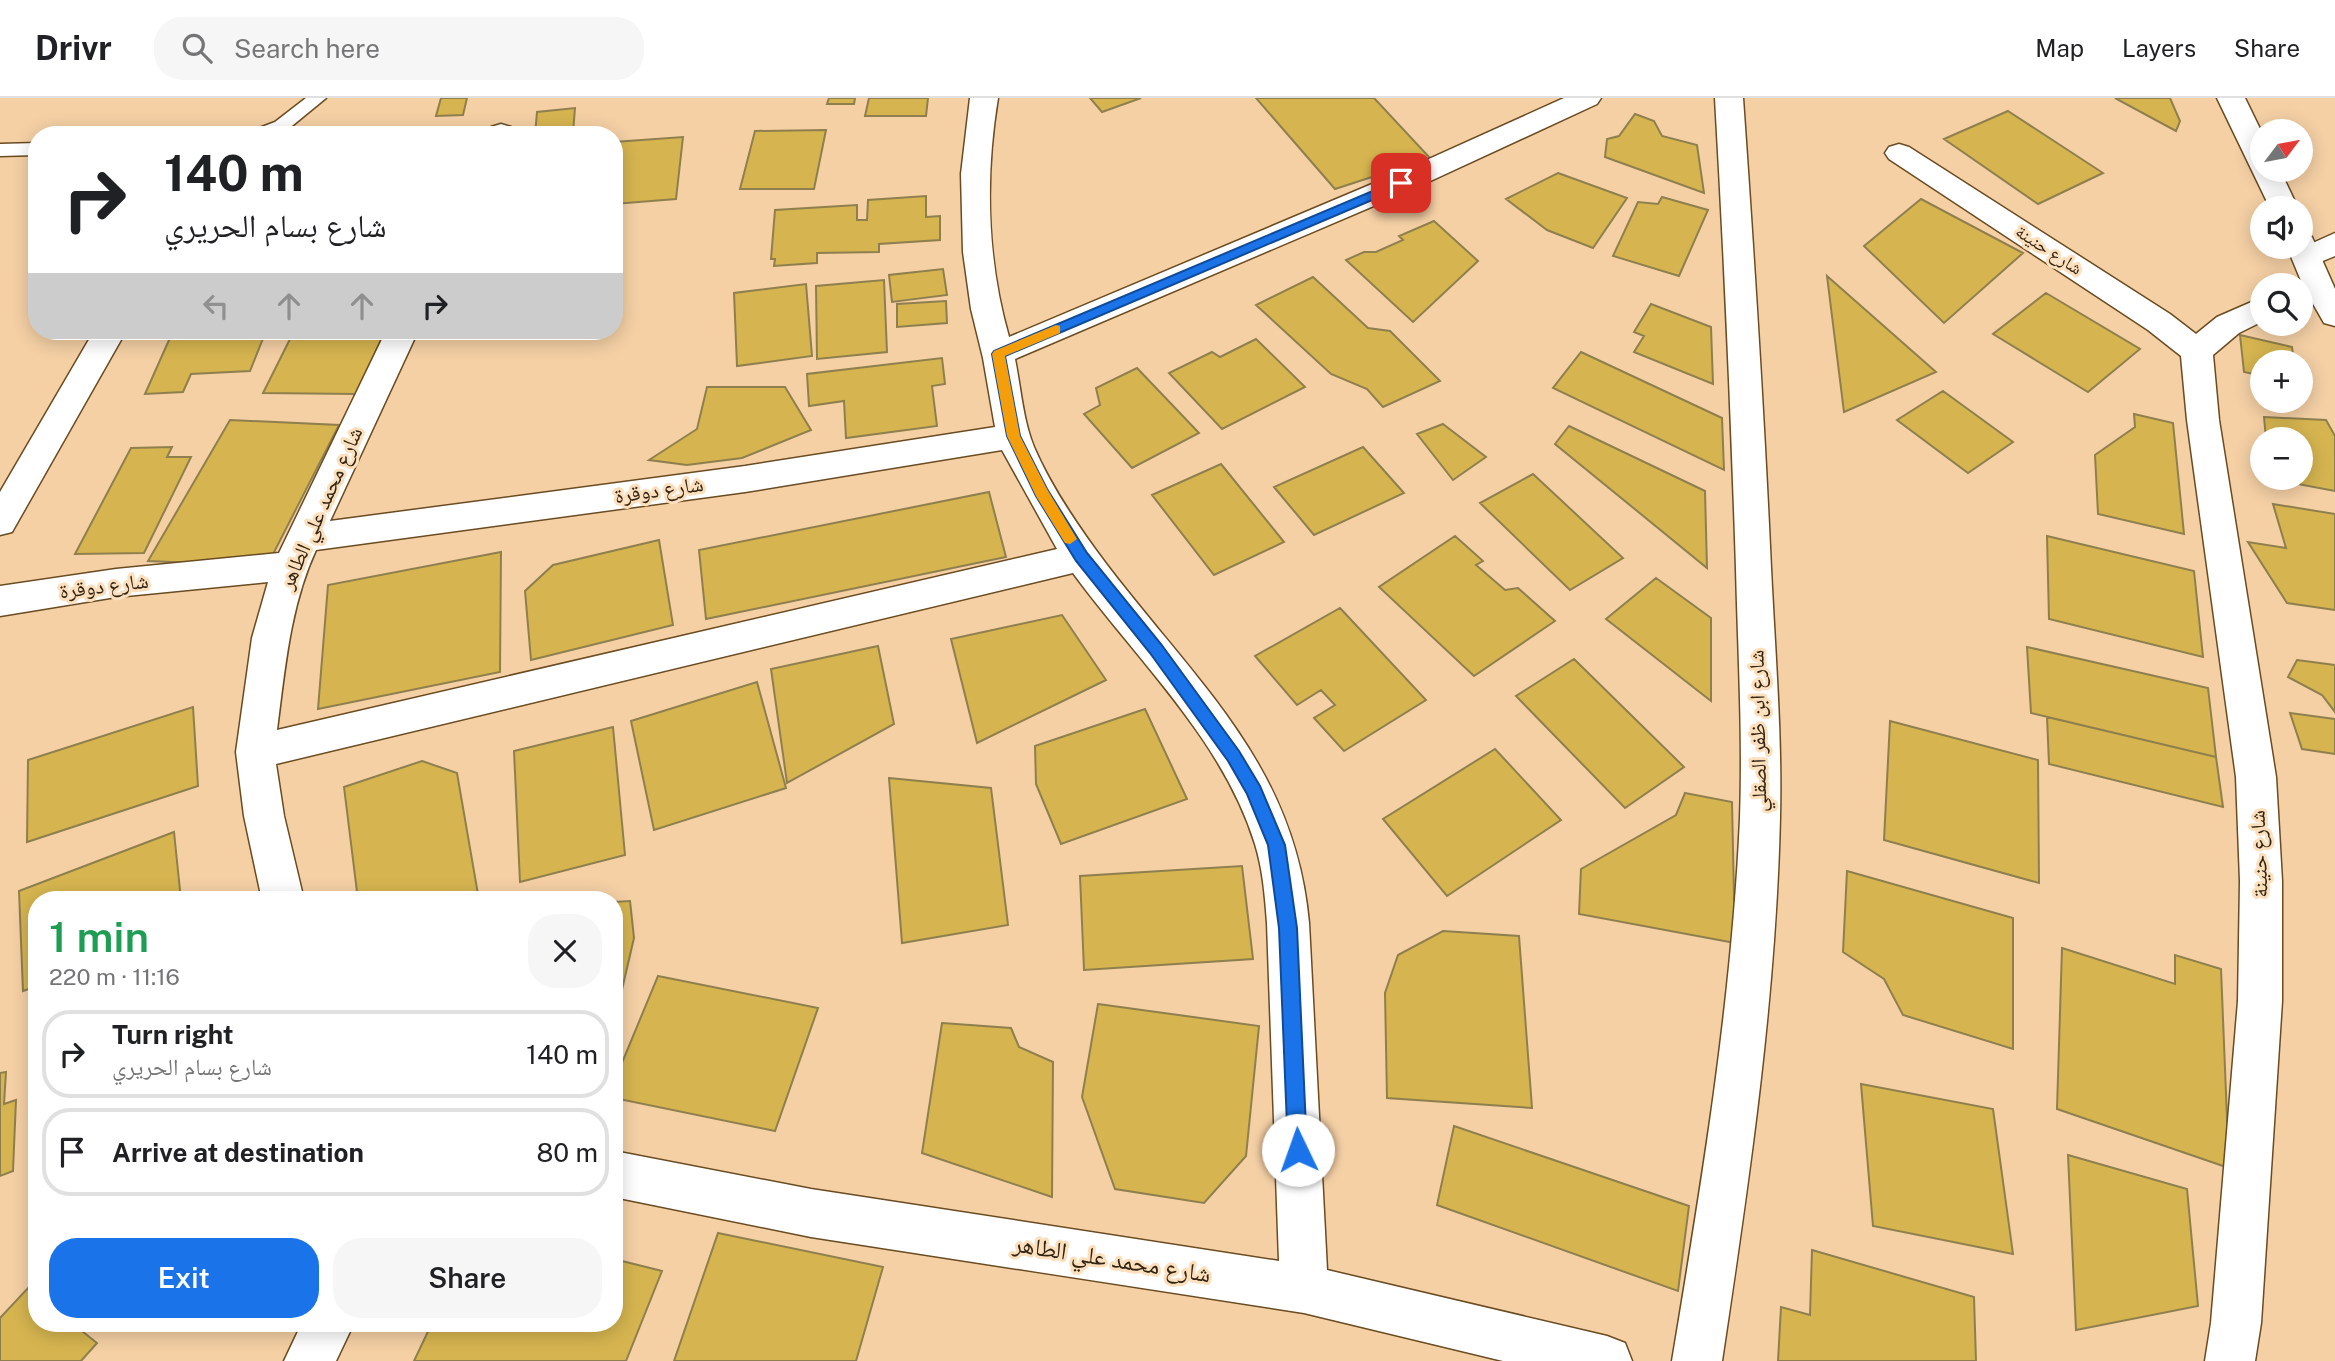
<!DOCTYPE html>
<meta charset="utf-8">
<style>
body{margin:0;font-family:"Public Sans","Noto Naskh Arabic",sans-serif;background:#f6f6f6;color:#202124;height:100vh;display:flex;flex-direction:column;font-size:26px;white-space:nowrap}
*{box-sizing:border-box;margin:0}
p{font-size:23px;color:#757577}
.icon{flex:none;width:38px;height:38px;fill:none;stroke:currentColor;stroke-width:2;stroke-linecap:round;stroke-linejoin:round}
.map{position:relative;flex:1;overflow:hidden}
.drawer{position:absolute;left:28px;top:793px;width:595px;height:441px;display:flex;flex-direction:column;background:#fff;border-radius:28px;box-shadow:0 4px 18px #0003}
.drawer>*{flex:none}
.guide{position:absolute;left:28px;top:28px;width:595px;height:214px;border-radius:28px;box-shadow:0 4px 18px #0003;background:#fff;color:#202124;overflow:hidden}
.needle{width:46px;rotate:58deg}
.tools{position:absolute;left:2250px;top:21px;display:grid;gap:14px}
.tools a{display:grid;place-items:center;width:63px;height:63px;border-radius:50%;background:#fff;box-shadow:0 4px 18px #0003;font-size:35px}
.pin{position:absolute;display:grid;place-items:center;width:60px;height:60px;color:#fff;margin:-30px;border-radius:14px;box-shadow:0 4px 10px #0006}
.me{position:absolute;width:77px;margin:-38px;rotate:357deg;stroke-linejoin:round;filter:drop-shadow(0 0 5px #0008)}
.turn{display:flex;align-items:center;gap:24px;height:147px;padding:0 21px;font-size:32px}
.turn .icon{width:91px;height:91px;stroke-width:2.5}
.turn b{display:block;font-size:49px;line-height:60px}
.lanes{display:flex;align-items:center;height:66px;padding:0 21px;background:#0003;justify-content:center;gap:35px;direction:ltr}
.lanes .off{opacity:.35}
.round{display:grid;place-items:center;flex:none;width:74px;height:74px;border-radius:28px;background:#f6f6f6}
.summary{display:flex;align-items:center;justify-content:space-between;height:119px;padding:0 21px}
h1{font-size:42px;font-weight:600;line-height:52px;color:#1e9e55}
.button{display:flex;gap:14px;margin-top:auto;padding:14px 21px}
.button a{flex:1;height:80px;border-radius:28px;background:#1a73e8;color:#fff;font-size:28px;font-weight:600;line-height:80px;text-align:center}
.button a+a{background:#f6f6f6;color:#202124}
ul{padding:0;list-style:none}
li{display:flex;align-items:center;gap:21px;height:88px;margin:0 14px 10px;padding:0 7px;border:4px solid #e0e0e0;border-radius:28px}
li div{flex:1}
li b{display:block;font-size:26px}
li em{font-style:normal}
header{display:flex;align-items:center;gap:42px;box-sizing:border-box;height:98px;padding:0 35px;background:#fff;border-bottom:2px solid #e0e0e0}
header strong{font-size:33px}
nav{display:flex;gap:38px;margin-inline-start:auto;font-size:24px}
.search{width:490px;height:63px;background:#f6f6f6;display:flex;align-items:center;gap:18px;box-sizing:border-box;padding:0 24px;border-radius:28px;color:#757577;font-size:26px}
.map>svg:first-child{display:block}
</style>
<header>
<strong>Drivr</strong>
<div class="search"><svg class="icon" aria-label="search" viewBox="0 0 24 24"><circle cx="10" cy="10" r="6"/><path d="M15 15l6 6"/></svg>Search here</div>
<nav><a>Map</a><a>Layers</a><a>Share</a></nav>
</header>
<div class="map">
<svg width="2335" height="1263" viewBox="0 0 2335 1263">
<rect width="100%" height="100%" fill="#f5d0a5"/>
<!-- building -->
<path fill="#d6b550" stroke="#8f7f4e" stroke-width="2" d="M441,0H467L463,17L436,18Z
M829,0H855L854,6H827Z
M869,0H928L926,18H865Z
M1090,0H1141L1102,14Z
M1256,0H1374L1430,60L1335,91Z
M2115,0H2170L2180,23L2176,33Z
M575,10L573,35L535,37L537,14Z
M2008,13L2103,75L2038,106L1944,41Z
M1635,16L1654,23L1662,38L1697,47L1704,95L1605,59L1607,41L1619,38Z
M826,32L814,91H740L755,33Z
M683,39L676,101L614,106V44Z
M1558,75L1627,100L1593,150L1547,132L1506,101Z
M926,98V119L940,118V142L879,146V154L817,155V165L774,168L775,161H771L775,112L857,107V122H867L868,102Z
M1662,99L1708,112L1679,178L1613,158L1638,104L1658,106Z
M1921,101L2023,155L1944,225L1864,148Z
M1434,123L1478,163L1413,224L1346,162L1364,154H1376L1403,142L1399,138Z
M943,171L947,197L892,204L889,177Z
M1827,178L1936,274L1844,314Z
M1313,179L1368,230L1390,233L1440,283L1383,309L1367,291L1331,276L1256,207Z
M884,182L887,254L817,261L816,188Z
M806,186L812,258L737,268L734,195Z
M2046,195L2140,251L2088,294L1993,236Z
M946,203L947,225L897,229V206Z
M1651,206L1711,229L1713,286L1634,254L1644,238L1634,234Z
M173,233H266L250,273L191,276L183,294L145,296Z
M294,233H385L357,296L263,295Z
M2240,237L2292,249L2294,264H2263V278L2244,274Z
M1256,241L1305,289L1222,331L1169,275L1212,254L1220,259Z
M1581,254L1722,320L1724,372L1553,290Z
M942,260L945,286L932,288L937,328L846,340L844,303L809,308L807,276Z
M1137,270L1199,335L1132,370L1084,316L1100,307L1096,290Z
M707,289H785L811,332L742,360L687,367L649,362L697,331Z
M1943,293L2013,344L1968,375L1897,322Z
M2134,316L2173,325L2184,436L2098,416L2095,357L2135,329Z
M2264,319L2326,322L2335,338V393L2282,383L2279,380H2301V341H2266Z
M230,322L339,327L267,468L148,463Z
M1443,326L1486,359L1453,382L1417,336Z
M1569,328L1705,393L1707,470L1555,346Z
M172,349L167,359H191L144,455L75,456L131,350Z
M1363,349L1404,395L1314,437L1274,389Z
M1221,366L1284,444L1214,477L1152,397Z
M1533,376L1623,460L1570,492L1480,405Z
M989,394L1006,459L706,521L699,452Z
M2273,406L2335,416V512L2287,505L2248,444L2286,450Z
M1455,438L1483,463L1476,467L1505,492L1518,490L1555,523L1474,578L1379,489Z
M2047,438L2194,473L2203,559L2049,521Z
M659,442L673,527L531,562L525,493L553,467Z
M501,454L500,574L318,611L328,487Z
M1656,480L1711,520V603L1606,521Z
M1340,510L1426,602L1344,653L1314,620L1335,607L1321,592L1297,607L1255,558Z
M1062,517L1106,582L977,645L951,541Z
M878,548L894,626L787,685L771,571Z
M2027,549L2208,590L2216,659L2031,615Z
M1574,561L1684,669L1625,710L1516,598Z
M2297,562L2335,567V614L2322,597L2288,579Z
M757,584L786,690L654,732L631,623Z
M193,609L198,688L27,744L28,662Z
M1145,611L1187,701L1061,746L1036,686L1035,648Z
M2290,615L2335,621V656L2302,651Z
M2047,619L2216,659L2223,709L2049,666Z
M1890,623L2038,662L2039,785L1884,742Z
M613,629L625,757L520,784L514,653Z
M1495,651L1561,722L1447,798L1383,721Z
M422,663L457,675L479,802H358L344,689Z
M889,680L991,690L1008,827L902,845Z
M1685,695L1732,704L1735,845L1579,816L1581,771L1676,717Z
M174,734L181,802H37V888L23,893L19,793Z
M1242,768L1253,861L1084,872L1080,778Z
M1847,773L2013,820V951L1903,917L1884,881L1843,854Z
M630,803L634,840L614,926V804Z
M1443,833L1519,838L1532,1010L1387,1000L1385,895L1398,857Z
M2062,850L2175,886V857L2221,871L2229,1070L2057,1011Z
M658,878L818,910L775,1033L614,1000V984Z
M1098,906L1259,928L1246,1058L1204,1105L1115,1091L1082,999Z
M942,925L1011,930L1019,949L1053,964L1052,1099L922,1055Z
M6,974L4,1006L16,1002L13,1073L0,1078V975Z
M1861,986L1993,1011L2013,1156L1873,1128Z
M1454,1028L1689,1108L1678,1193L1437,1107Z
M2068,1057L2187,1091L2198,1208L2076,1232Z
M718,1135L883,1169L856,1263H674Z
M1812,1152L1974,1199L1976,1263H1778L1781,1209L1810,1217Z
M614,1161L662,1173L626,1263H414L432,1225H614Z
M28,1190L37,1197V1225H72L97,1245L81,1263H0V1220Z"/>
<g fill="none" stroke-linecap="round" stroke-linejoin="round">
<!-- service casing -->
<g stroke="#6a4b22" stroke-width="3">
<path id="service" d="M306,0H326L287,32L274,37H248L251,33L275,24Z
M37,45V57L0,58V46Z"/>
</g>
<!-- minor casing -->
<g stroke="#6a4b22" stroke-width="3">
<path id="minor" d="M970,0H998C985,79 987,162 1009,239L1391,78L1564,0H1601L1597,6L1411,92L1015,261C1021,291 1023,322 1034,349C1052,391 1080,431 1107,467C1197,585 1295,668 1309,825L1327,1172L1607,1238L1625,1245L1632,1263H1503L1304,1215L811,1139L614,1099V1053L811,1091L1279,1163L1267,825C1265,799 1263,772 1255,746C1223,642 1136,561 1073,475L276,666L284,718L304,802H262L244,718L236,654L252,540L268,484L116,499L0,518V488L116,471L279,455L386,233H418L330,423L745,368L995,329L983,260L971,211L963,154L961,76ZM1002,352L1057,451L277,632C285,571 290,508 316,452L745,394Z
M1715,0H1743C1754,157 1764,314 1771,470C1775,553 1782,636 1780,719C1776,901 1749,1083 1722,1263H1672C1702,1083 1732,902 1740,720C1743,637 1738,554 1736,471C1731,314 1724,157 1715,0Z
M501,26L511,29L514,37H486L491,29Z
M1899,46L1909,49L2170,216L2196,236L2217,219L2263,199V223L2239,235L2213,257L2219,322L2276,679L2282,783V903L2261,1225L2255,1263H2205L2211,1225L2238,903L2240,783L2236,679L2187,322L2181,258L2148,232L1889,61L1885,55L1889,49Z
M2335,135V158L2308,169L2297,166L2293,159L2297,152Z
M94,233H126L12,434L0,437V394Z
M302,1225H354L336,1263H284Z"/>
</g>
<!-- tertiary casing -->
<g stroke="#6a4b22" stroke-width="3">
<path id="tertiary" d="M2217,0H2245L2263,37V72H2280L2298,110H2270Z
M2301,136L2312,139L2335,191V228L2324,225L2304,190L2287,149H2301Z"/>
</g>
<!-- service -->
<use href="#service" fill="#fff" fill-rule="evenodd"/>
<!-- minor -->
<use href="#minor" fill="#fff" fill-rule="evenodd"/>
<!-- tertiary -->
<use href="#tertiary" fill="#fff" fill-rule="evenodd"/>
</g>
<!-- route -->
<path fill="#1a73e8" stroke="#114b97" stroke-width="2" d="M1401,81L1405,82V88L1005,258L1020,338L1047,391L1087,455L1161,546L1239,653L1260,688L1285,747L1297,830L1307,1052L1305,1059L1298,1062L1291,1059L1288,1052L1279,830L1268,747L1247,696L1228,663L1150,555L1076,463L1036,398L1007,338L992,256L994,253Z"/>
<!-- slow -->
<path fill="#f59e0b" d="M1056,227L1060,228V235L1005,258L1020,338L1047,391L1077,441L1070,446L1065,445L1036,398L1007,338L992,256L994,253Z"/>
<g text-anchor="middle" stroke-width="6" stroke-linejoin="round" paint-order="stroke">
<!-- far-street labels -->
<g font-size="18" fill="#322413" stroke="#fcdfbc">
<text transform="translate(2049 152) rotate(33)" y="6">شارع حنينة</text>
</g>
<!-- street labels -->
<g font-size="21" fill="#322413" stroke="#fcdfbc">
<text transform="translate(659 392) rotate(-8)" y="7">شارع دوقرة</text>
<text transform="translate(321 410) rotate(-66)" y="7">شارع محمد علي الطاهر</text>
<text transform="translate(104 488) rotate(-7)" y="7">شارع دوقرة</text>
<text transform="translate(1758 633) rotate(-91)" y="7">شارع ابن ظفر الصقلي</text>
<text transform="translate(2259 756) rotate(-92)" y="7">شارع حنينة</text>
</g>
<!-- near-street labels -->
<g font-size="24" fill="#322413" stroke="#fcdfbc">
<text transform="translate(1112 1161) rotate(9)" y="8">شارع محمد علي الطاهر</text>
</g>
</g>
</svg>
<div class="tools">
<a><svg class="needle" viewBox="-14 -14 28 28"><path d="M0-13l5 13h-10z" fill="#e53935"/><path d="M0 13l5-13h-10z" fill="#757577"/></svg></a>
<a><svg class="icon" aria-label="sound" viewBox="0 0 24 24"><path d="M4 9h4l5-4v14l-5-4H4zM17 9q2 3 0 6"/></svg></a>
<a><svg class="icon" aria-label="search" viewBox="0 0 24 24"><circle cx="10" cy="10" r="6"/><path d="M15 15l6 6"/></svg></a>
<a>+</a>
<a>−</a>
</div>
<div class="pin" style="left:1401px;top:85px;background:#d93025"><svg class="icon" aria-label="arrive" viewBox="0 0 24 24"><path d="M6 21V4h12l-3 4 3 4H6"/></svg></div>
<svg class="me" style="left:1298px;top:1052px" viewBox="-20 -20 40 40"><circle r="19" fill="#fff"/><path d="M0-13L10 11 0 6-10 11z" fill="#1a73e8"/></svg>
<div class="guide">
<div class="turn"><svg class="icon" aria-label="right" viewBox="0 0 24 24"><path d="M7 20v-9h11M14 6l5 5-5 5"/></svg><div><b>140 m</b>شارع بسام الحريري</div></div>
<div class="lanes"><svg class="icon off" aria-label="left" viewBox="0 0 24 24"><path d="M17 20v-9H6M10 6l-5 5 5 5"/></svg><svg class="icon off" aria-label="ahead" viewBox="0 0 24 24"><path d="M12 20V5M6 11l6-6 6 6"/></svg><svg class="icon off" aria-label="ahead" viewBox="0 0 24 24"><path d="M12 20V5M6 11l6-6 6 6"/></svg><svg class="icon" aria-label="right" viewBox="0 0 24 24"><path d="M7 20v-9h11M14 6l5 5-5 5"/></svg></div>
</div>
<section class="drawer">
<div class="summary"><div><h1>1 min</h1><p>220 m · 11:16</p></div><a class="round"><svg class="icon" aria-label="close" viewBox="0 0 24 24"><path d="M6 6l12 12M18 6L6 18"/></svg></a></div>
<ul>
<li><svg class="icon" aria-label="right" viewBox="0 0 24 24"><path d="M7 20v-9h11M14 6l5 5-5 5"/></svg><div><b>Turn right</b><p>شارع بسام الحريري</p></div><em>140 m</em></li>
<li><svg class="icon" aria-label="arrive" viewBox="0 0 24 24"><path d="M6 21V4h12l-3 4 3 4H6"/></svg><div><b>Arrive at destination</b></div><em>80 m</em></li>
</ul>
<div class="button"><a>Exit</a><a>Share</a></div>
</section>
</div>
